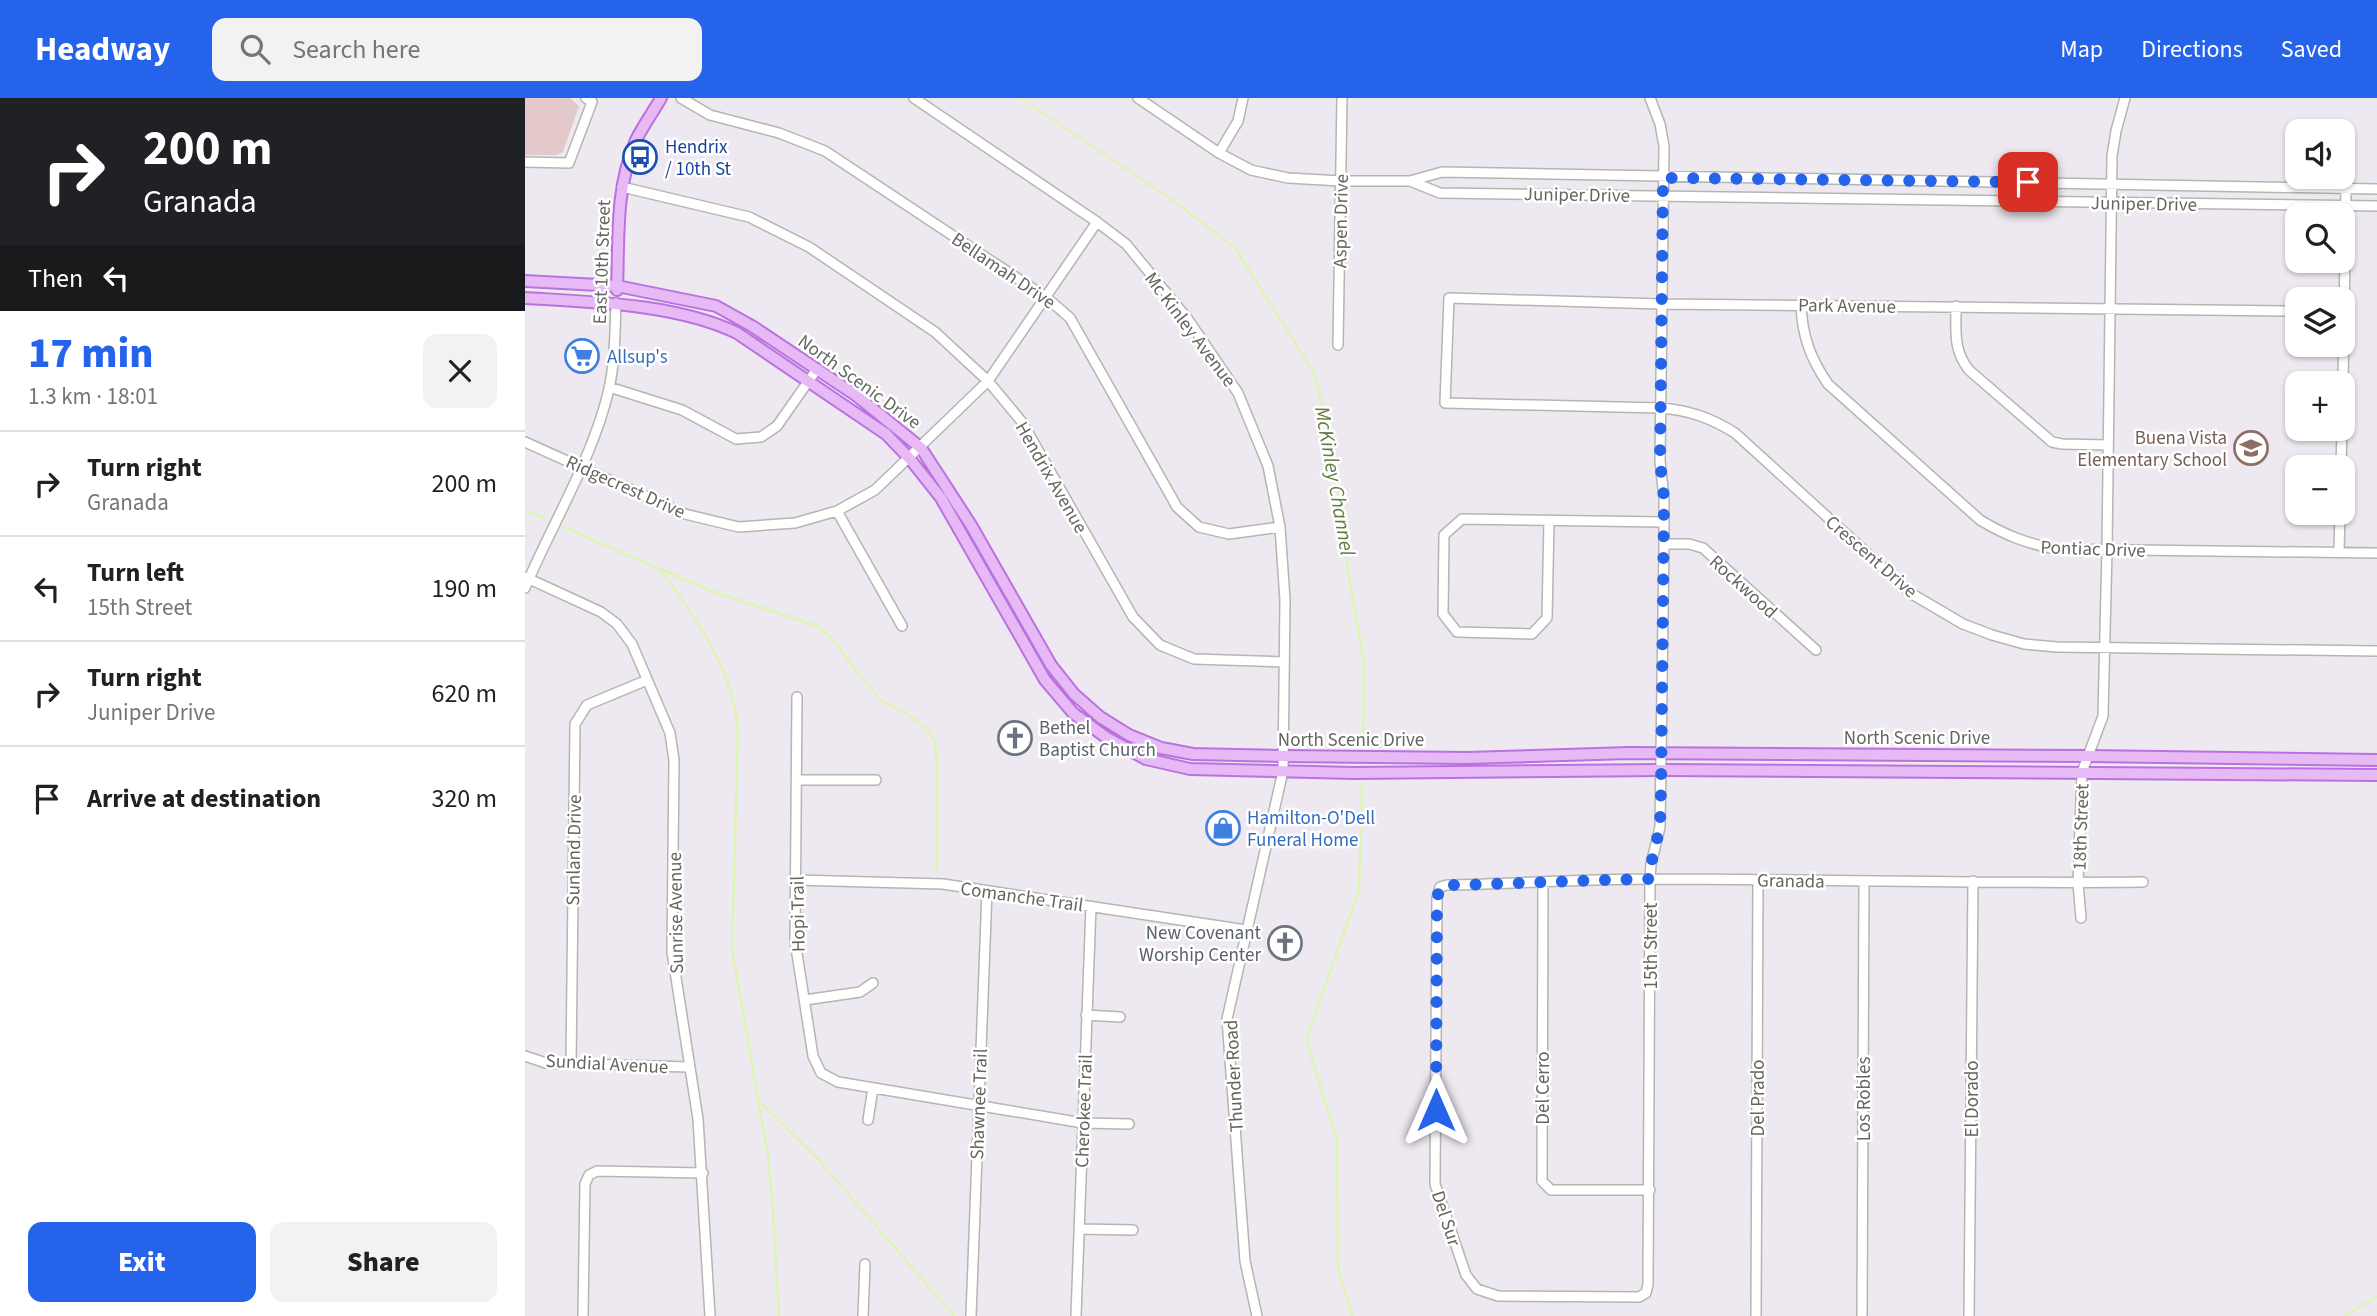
<!DOCTYPE html>
<meta charset="utf-8">
<style>
body{margin:0;font-family:"Source Sans 3",sans-serif;background:#f2f2f2;color:#202124;height:100vh;display:flex;flex-direction:column;font-size:26px;white-space:nowrap}
*{box-sizing:border-box;margin:0}
p{font-size:23px;color:#757577}
.icon{flex:none;width:38px;height:38px;fill:none;stroke:currentColor;stroke-width:2;stroke-linecap:round;stroke-linejoin:round}
.map{position:relative;flex:1;overflow:hidden}
.side{display:flex;flex-direction:column;background:#fff;width:525px}
.side>*{flex:none}
.hud{background:#202124;color:#fff;overflow:hidden}
.controls{position:absolute;left:1760px;top:21px;display:grid;gap:14px}
.controls a{display:grid;place-items:center;width:70px;height:70px;border-radius:14px;background:#fff;box-shadow:0 2px 5px #0004;font-size:35px}
.pin{position:absolute;display:grid;place-items:center;width:60px;height:60px;color:#fff;margin:-30px;border-radius:14px;box-shadow:0 4px 10px #0006}
.me{position:absolute;width:77px;margin:-38px;rotate:0deg;stroke-linejoin:round;filter:drop-shadow(0 0 5px #0008)}
.turn{display:flex;align-items:center;gap:24px;height:147px;padding:0 28px;font-size:32px}
.turn .icon{width:91px;height:91px;stroke-width:2.5}
.turn b{display:block;font-size:49px;line-height:60px}
.then{display:flex;align-items:center;height:66px;padding:0 28px;background:#0003;gap:14px;font-size:26px}
.round{display:grid;place-items:center;flex:none;width:74px;height:74px;border-radius:14px;background:#f2f2f2}
.headline{display:flex;align-items:center;justify-content:space-between;height:119px;padding:0 28px}
h1{font-size:42px;font-weight:800;line-height:52px;color:#2563eb}
.cta{display:flex;gap:14px;margin-top:auto;padding:14px 28px}
.cta a{flex:1;height:80px;border-radius:14px;background:#2563eb;color:#fff;font-size:28px;font-weight:800;line-height:80px;text-align:center}
.cta a+a{background:#f2f2f2;color:#202124}
ul{padding:0;list-style:none}
li{display:flex;align-items:center;gap:21px;height:105px;padding:0 28px;border-top:2px solid #e0e0e0}
li div{flex:1}
li b{display:block;font-size:26px}
li em{font-style:normal}
header{display:flex;align-items:center;gap:42px;box-sizing:border-box;height:98px;padding:0 35px;background:#2563eb;color:#fff}
header strong{font-size:33px}
nav{display:flex;gap:38px;margin-inline-start:auto;font-size:24px}
.search{width:490px;height:63px;background:#f2f2f2;display:flex;align-items:center;gap:18px;box-sizing:border-box;padding:0 24px;border-radius:14px;color:#757577;font-size:26px}
main{display:flex;flex:1;min-height:0}
.map>svg:first-child{display:block}
</style>
<header>
<strong>Headway</strong>
<div class="search"><svg class="icon" aria-label="search" viewBox="0 0 24 24"><circle cx="10" cy="10" r="6"/><path d="M15 15l6 6"/></svg>Search here</div>
<nav><a>Map</a><a>Directions</a><a>Saved</a></nav>
</header>
<main>
<section class="side">
<div class="hud">
<div class="turn"><svg class="icon" aria-label="right" viewBox="0 0 24 24"><path d="M7 20v-9h11M14 6l5 5-5 5"/></svg><div><b>200 m</b>Granada</div></div>
<div class="then">Then<svg class="icon" aria-label="left" viewBox="0 0 24 24"><path d="M17 20v-9H6M10 6l-5 5 5 5"/></svg></div>
</div>
<div class="headline"><div><h1>17 min</h1><p>1.3 km · 18:01</p></div><a class="round"><svg class="icon" aria-label="close" viewBox="0 0 24 24"><path d="M6 6l12 12M18 6L6 18"/></svg></a></div>
<ul>
<li><svg class="icon" aria-label="right" viewBox="0 0 24 24"><path d="M7 20v-9h11M14 6l5 5-5 5"/></svg><div><b>Turn right</b><p>Granada</p></div><em>200 m</em></li>
<li><svg class="icon" aria-label="left" viewBox="0 0 24 24"><path d="M17 20v-9H6M10 6l-5 5 5 5"/></svg><div><b>Turn left</b><p>15th Street</p></div><em>190 m</em></li>
<li><svg class="icon" aria-label="right" viewBox="0 0 24 24"><path d="M7 20v-9h11M14 6l5 5-5 5"/></svg><div><b>Turn right</b><p>Juniper Drive</p></div><em>620 m</em></li>
<li><svg class="icon" aria-label="arrive" viewBox="0 0 24 24"><path d="M6 21V4h12l-3 4 3 4H6"/></svg><div><b>Arrive at destination</b></div><em>320 m</em></li>
</ul>
<div class="cta"><a>Exit</a><a>Share</a></div>
</section>
<div class="map">
<svg width="1852" height="1218" viewBox="0 0 1852 1218">
<rect width="100%" height="100%" fill="#eee9f0"/>
<!-- green -->
<path fill="#e4c9cb" d="M0,0H45L54,8L38,54L32,57H0Z"/>
<g fill="none" stroke-linecap="round" stroke-linejoin="round">
<!-- stream -->
<path stroke="#ddf5b4" stroke-width="2.5" d="M495,0L649,103L710,150L788,273L808,347L823,473L839,565L838,649
M0,412L20,421
M38,429L184,492L292,528L307,540L332,574L358,604L384,617L404,633L410,644L412,666V773
M133,470C162,506 197,557 208,602C211,612 211,624 213,634L207,851L243,1058L248,1113L254,1218
M234,1003L293,1061L429,1218
M827,1218L813,1171L812,1041L781,942L834,792L837,686
M1820,1218L1852,1198"/>
<!-- minor casing -->
<g stroke="#b3b6b1" stroke-width="12">
<path id="minor" d="M156,0L185,17L254,35L300,53L522,200L545,220L652,409L674,429L704,436L755,429
M389,0L572,124L601,146L662,220L713,295L743,368L755,429L760,502L758,673L702,921L720,1163L732,1218
M613,0L694,55L726,72L763,80L816,83H885L917,74L1852,91
M1125,0L1135,26L1139,48L1135,363L1139,400V446L1135,729L1126,766L1125,781L1123,1186L1121,1195L1114,1199L973,1198L952,1191L941,1177L910,1086L912,800L915,789L922,787C990,786 1056,781 1124,781C1288,781 1453,786 1618,784
M694,55L713,23L718,0
M0,64L44,65L67,4L61,0
M885,83L915,95L1852,108
M97,89L224,119L284,149L410,234L463,283L497,324L608,519L635,547L669,561L759,564
M1276,206C1277,237 1285,260 1303,286L1455,422C1480,437 1502,446 1532,451L1852,455
M1431,208C1431,233 1428,252 1444,272L1527,344L1537,346L1583,347
M1773,213L1136,206L924,200L920,305L1135,310C1164,312 1186,320 1210,335L1387,496L1438,526L1467,537L1499,546L1532,549L1852,553
M813,247L817,0
M1818,285L1821,91
M84,289L157,312L211,341L236,339L252,328L292,271
M0,344L160,416L214,429L270,425L312,413L350,392L463,283L572,124
M1816,369L1817,331
M312,413L377,528
M1024,423L1022,520L1007,536L932,534L918,516L919,437L937,421L1139,424
M1139,446H1164L1178,450L1291,552
M1814,454L1815,415
M0,479L76,514L92,526L107,546L145,635L149,662L147,854L173,1021L185,1218
M0,490C28,424 68,360 84,291C90,263 90,233 91,205
M272,599L270,843L288,958L296,975L313,984L558,1025L604,1026
M272,682H351
M271,782L418,786L721,832
M1018,785L1017,1083L1026,1092H1125
M1556,820L1553,785L1557,674L1578,618L1582,451L1587,58L1591,33L1600,0
M280,902L335,894L348,885
M561,917L595,919
M0,958L21,965L164,969
M46,966L50,626L62,607L122,582
M343,1022L348,990
M554,1131L608,1132
M58,1218L60,1086L64,1077L72,1073L178,1075
M338,1218L340,1166
M446,1218L462,793
M551,1218L566,808
M1231,1218L1233,782
M1337,1218L1339,783
M1444,1218L1448,783"/>
</g>
<!-- major casing -->
<g stroke="#b972e0" stroke-width="14">
<path id="major" d="M0,183L92,188L191,208L227,228L332,298L396,350L446,427L526,567L549,596L575,619L604,637L636,650L668,656L758,658L942,660L1104,655L1563,658L1852,662
M92,192C94,141 90,90 111,42C118,28 128,14 136,0
M0,200C67,204 152,206 212,235L361,336L385,361L416,400L520,582L548,615L582,640L621,661L665,671L829,675L1137,672L1852,677"/>
</g>
<!-- minor -->
<use href="#minor" stroke="#fff" stroke-width="9"/>
<!-- major -->
<use href="#major" stroke="#e7b9f5" stroke-width="10"/>
</g>
<g fill="none" stroke-linecap="round" stroke-linejoin="round">
<!-- route -->
<path stroke="#2563eb" stroke-width="12" stroke-dasharray="0 21.6" d="M911,1012L912,800L915,789L922,787C990,786 1057,782 1125,781L1126,766L1135,729L1136,691L1139,400L1135,363L1138,80L1503,84"/>
</g>
<!-- icons -->
<defs>
<g id="bus-ring" transform="scale(1.75)"><circle r="9.5" fill="#fff" stroke="#1a4fb4" stroke-width="1.5"/><path d="M-5-6H5V4H4V6H2V4H-2V6H-4V4H-5ZM-3.5-4V0h7V-4ZM-3.5 1.2v1.5H-2V1.2ZM2 1.2v1.5H3.5V1.2Z" fill="#1a4fb4"/></g>
<g id="supermarket-ring" transform="scale(1.75)"><circle r="9.5" fill="#fff" stroke="#3f7fe0" stroke-width="1.5"/><path d="M-6-5.5h2.5l.6 2H6L4.5 2H-2.5L-4.4-4H-6ZM-1.5 3.2a1.3 1.3 0 1 0 .1 0ZM3 3.2a1.3 1.3 0 1 0 .1 0Z" fill="#3f7fe0"/></g>
<g id="school-ring" transform="scale(1.75)"><circle r="9.5" fill="#fff" stroke="#8d6e63" stroke-width="1.5"/><path d="M0-5L7-2L0 1L-7-2ZM-4 1L0 2.5L4 1V4Q0 6-4 4Z" fill="#8d6e63"/></g>
<g id="church-ring" transform="scale(1.75)"><circle r="9.5" fill="#fff" stroke="#6b7280" stroke-width="1.5"/><path d="M-1.2-6h2.4v3.5h3.3v2.4h-3.3V6h-2.4V-.1h-3.3v-2.4h3.3Z" fill="#6b7280"/></g>
<g id="shop-ring" transform="scale(1.75)"><circle r="9.5" fill="#fff" stroke="#3f7fe0" stroke-width="1.5"/><path d="M-5-2.5h2.3a2.7 3.5 0 0 1 5.4 0H5L5.5 6h-11ZM-1.5-2.5h3a1.5 2.3 0 0 0-3 0Z" fill="#3f7fe0"/></g>
</defs>
<g fill-rule="evenodd">
<use href="#bus-ring" x="115" y="59"/>
<use href="#supermarket-ring" x="57" y="258"/>
<use href="#school-ring" x="1726" y="350"/>
<use href="#church-ring" x="490" y="640"/>
<use href="#shop-ring" x="698" y="730"/>
<use href="#church-ring" x="760" y="845"/>
</g>
<g text-anchor="middle" stroke-width="5" stroke-linejoin="round" paint-order="stroke">
<!-- transit labels -->
<g font-size="19" fill="#164399" stroke="#fff" text-anchor="start">
<text x="140" y="55">Hendrix<tspan x="140" dy="22">/ 10th St</tspan></text>
</g>
<!-- street labels -->
<g font-size="19" fill="#646760" stroke="#fff">
<text transform="translate(1052 96) rotate(1)" y="7">Juniper Drive</text>
<text transform="translate(1619 105) rotate(1)" y="7">Juniper Drive</text>
<text transform="translate(815 123) rotate(-89)" y="7">Aspen Drive</text>
<text transform="translate(76 164) rotate(-88)" y="7">East 10th Street</text>
<text transform="translate(479 172) rotate(34)" y="7">Bellamah Drive</text>
<text transform="translate(1322 207) rotate(1)" y="7">Park Avenue</text>
<text transform="translate(666 231) rotate(53)" y="7">Mc Kinley Avenue</text>
<text transform="translate(335 283) rotate(36)" y="7">North Scenic Drive</text>
<text transform="translate(527 379) rotate(60)" y="7">Hendrix Avenue</text>
<text transform="translate(101 388) rotate(24)" y="7">Ridgecrest Drive</text>
<text transform="translate(1568 450) rotate(2)" y="7">Pontiac Drive</text>
<text transform="translate(1347 458) rotate(41)" y="7">Crescent Drive</text>
<text transform="translate(1219 488) rotate(42)" y="7">Rockwood</text>
<text x="1392" y="646">North Scenic Drive</text>
<text x="826" y="648">North Scenic Drive</text>
<text transform="translate(1555 729) rotate(-88)" y="7">18th Street</text>
<text transform="translate(48 752) rotate(-89)" y="7">Sunland Drive</text>
<text transform="translate(1266 782) rotate(1)" y="7">Granada</text>
<text transform="translate(497 798) rotate(8)" y="7">Comanche Trail</text>
<text transform="translate(150 815) rotate(-91)" y="7">Sunrise Avenue</text>
<text transform="translate(272 816) rotate(-91)" y="7">Hopi Trail</text>
<text transform="translate(1125 848) rotate(-90)" y="7">15th Street</text>
<text transform="translate(82 965) rotate(3)" y="7">Sundial Avenue</text>
<text transform="translate(708 978) rotate(-93)" y="7">Thunder Road</text>
<text transform="translate(1017 990) rotate(-90)" y="7">Del Cerro</text>
<text transform="translate(1232 1000) rotate(-90)" y="7">Del Prado</text>
<text transform="translate(1338 1001) rotate(-90)" y="7">Los Robles</text>
<text transform="translate(1446 1001) rotate(-90)" y="7">El Dorado</text>
<text transform="translate(453 1006) rotate(-88)" y="7">Shawnee Trail</text>
<text transform="translate(558 1013) rotate(-88)" y="7">Cherokee Trail</text>
<text transform="translate(922 1120) rotate(72)" y="7">Del Sur</text>
</g>
<!-- shop labels -->
<g font-size="19" fill="#366cbe" stroke="#fff" text-anchor="start">
<text x="82" y="265">Allsup's</text>
<text x="722" y="726">Hamilton-O'Dell<tspan x="722" dy="22">Funeral Home</tspan></text>
</g>
<!-- education labels -->
<g font-size="19" fill="#785e54" stroke="#fff" text-anchor="end">
<text x="1702" y="346">Buena Vista<tspan x="1702" dy="22">Elementary School</tspan></text>
</g>
<!-- worship labels -->
<g font-size="19" fill="#5b616d" stroke="#fff" text-anchor="start">
<text x="514" y="636">Bethel<tspan x="514" dy="22">Baptist Church</tspan></text>
<text x="736" y="841" text-anchor="end">New Covenant<tspan x="736" dy="22">Worship Center</tspan></text>
</g>
<!-- water labels -->
<g font-size="21" font-style="italic" fill="#627c40" stroke="#fff">
<text transform="translate(810 383) rotate(80)" y="7">McKinley Channel</text>
</g>
</g>
</svg>
<div class="controls">
<a><svg class="icon" aria-label="sound" viewBox="0 0 24 24"><path d="M4 9h4l5-4v14l-5-4H4zM17 9q2 3 0 6"/></svg></a>
<a><svg class="icon" aria-label="search" viewBox="0 0 24 24"><circle cx="10" cy="10" r="6"/><path d="M15 15l6 6"/></svg></a>
<a><svg class="icon" aria-label="layers" viewBox="0 0 24 24"><path d="M12 4l9 5-9 5-9-5zM3 14l9 5 9-5"/></svg></a>
<a>+</a>
<a>−</a>
</div>
<div class="pin" style="left:1503px;top:84px;background:#d93025"><svg class="icon" aria-label="arrive" viewBox="0 0 24 24"><path d="M6 21V4h12l-3 4 3 4H6"/></svg></div>
<svg class="me" style="left:911px;top:1012px" viewBox="-20 -20 40 40"><path d="M0-17L14 15 0 8-14 15z" fill="#2563eb" stroke="#fff" stroke-width="4"/></svg>
</div>
</main>
